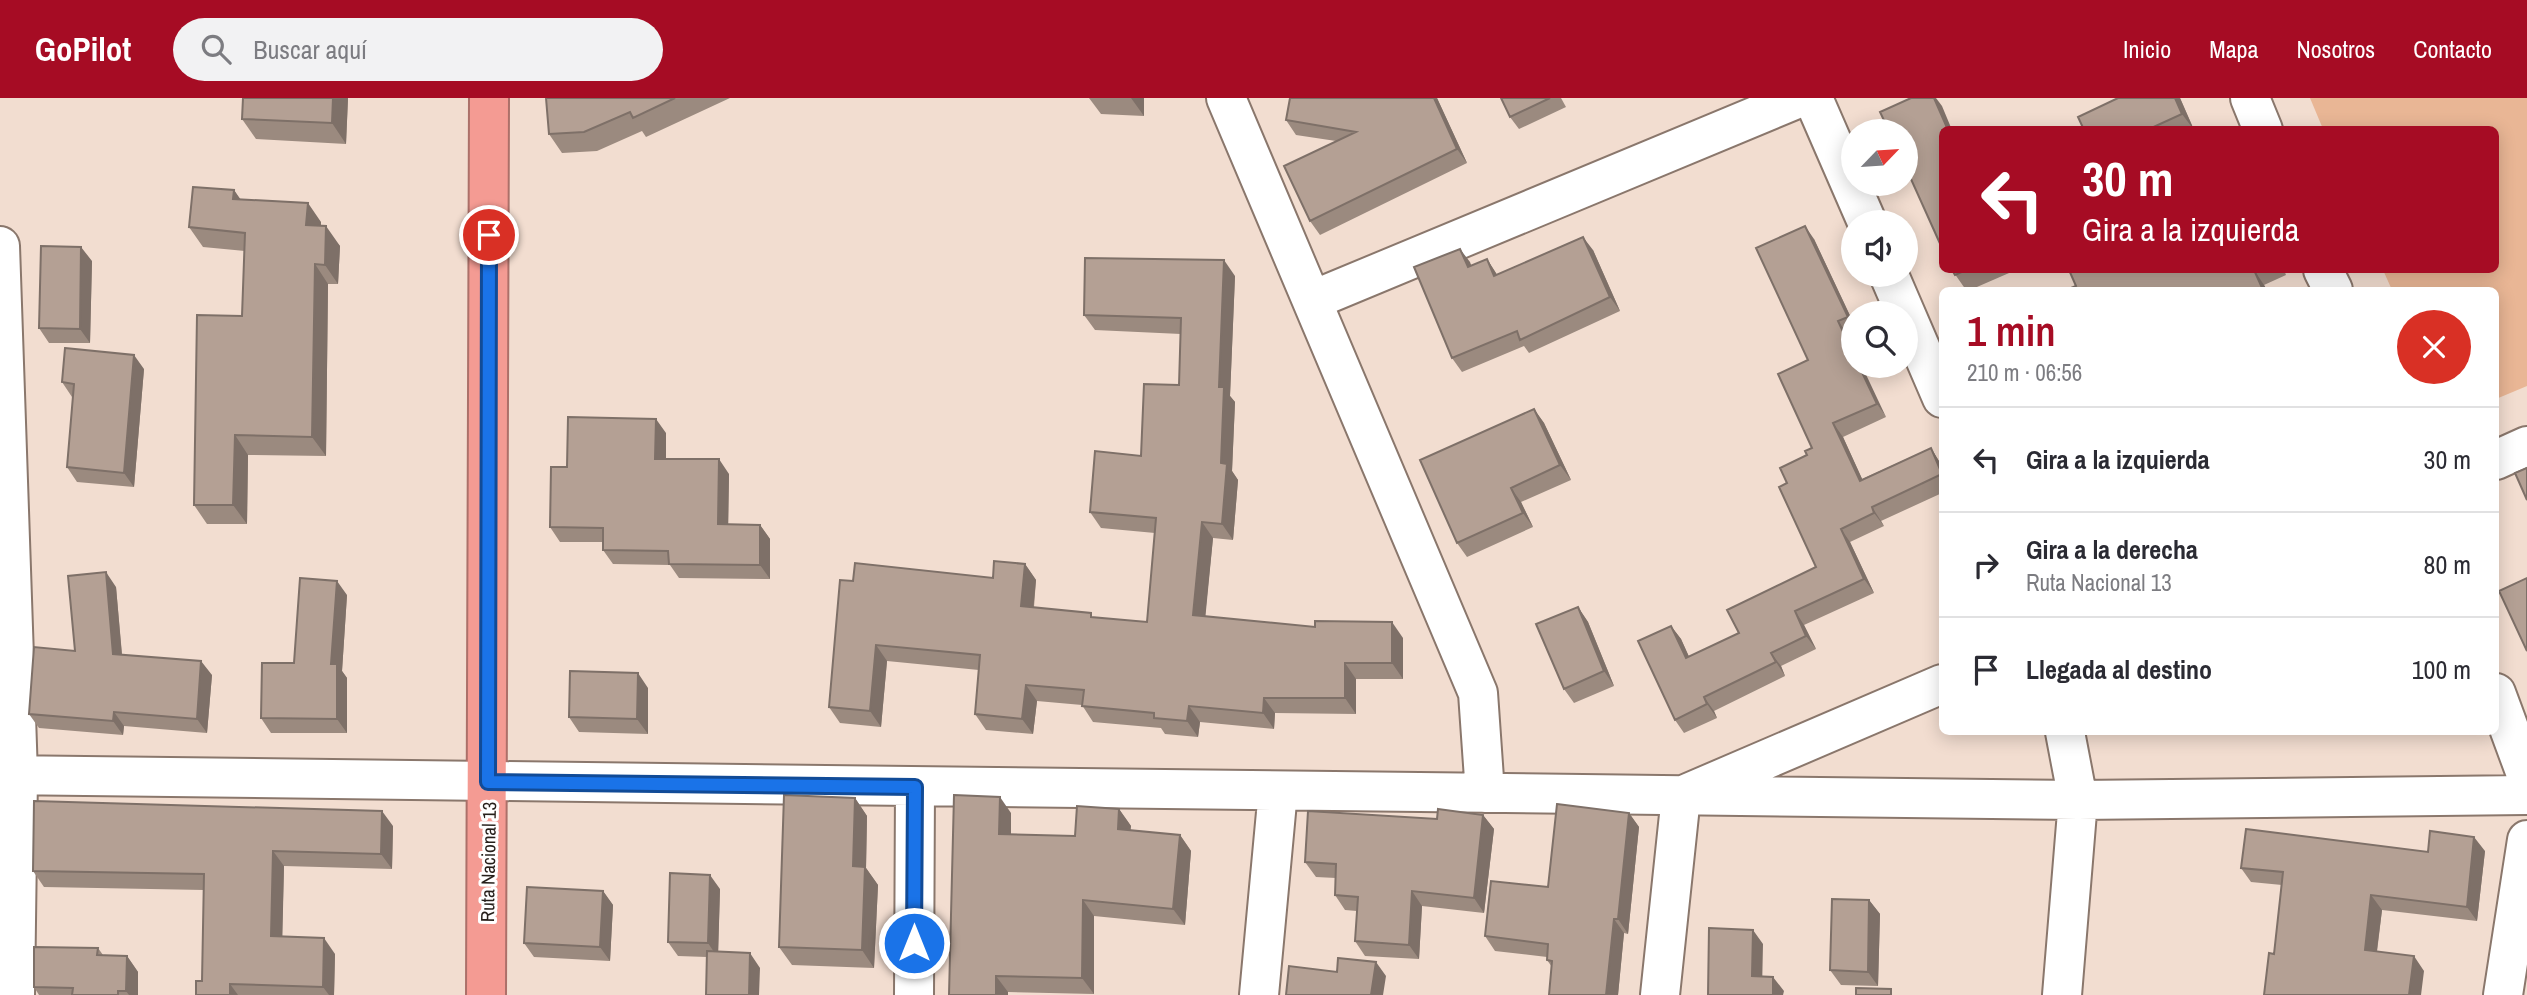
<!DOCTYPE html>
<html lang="es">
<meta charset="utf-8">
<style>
body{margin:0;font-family:"Archivo Narrow",sans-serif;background:#f2f2f3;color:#2b2b33;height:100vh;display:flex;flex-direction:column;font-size:26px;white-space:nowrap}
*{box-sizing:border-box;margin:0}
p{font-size:23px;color:#7c7c81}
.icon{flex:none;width:38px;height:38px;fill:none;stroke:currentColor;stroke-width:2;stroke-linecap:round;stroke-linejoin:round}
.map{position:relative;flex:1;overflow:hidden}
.sheet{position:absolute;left:1939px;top:189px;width:560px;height:448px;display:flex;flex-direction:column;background:#fff;border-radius:10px;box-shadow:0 4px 18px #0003}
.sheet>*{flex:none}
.banner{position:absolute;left:1939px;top:28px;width:560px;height:147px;border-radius:10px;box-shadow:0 4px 18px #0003;background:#a60c24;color:#fff;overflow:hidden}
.needle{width:46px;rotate:65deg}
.fabs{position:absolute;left:1841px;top:21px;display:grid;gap:14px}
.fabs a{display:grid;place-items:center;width:77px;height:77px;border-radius:50%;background:#fff;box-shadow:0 4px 18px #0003;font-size:35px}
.pin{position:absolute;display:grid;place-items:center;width:60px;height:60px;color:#fff;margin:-30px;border:4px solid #fff;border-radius:50%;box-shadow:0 2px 7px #0007}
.me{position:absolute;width:77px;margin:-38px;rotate:0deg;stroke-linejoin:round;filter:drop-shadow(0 0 5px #0008)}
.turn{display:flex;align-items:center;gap:24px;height:147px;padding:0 28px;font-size:32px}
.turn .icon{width:91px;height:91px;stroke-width:2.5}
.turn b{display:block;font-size:49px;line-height:60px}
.round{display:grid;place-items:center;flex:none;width:74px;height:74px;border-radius:37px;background:#f2f2f3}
.overview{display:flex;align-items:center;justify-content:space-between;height:119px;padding:0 28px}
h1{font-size:42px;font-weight:600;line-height:52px;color:#a60c24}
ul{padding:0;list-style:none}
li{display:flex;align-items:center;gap:21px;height:105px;padding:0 28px;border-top:2px solid #e1e1e2}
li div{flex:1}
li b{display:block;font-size:26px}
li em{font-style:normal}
header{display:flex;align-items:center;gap:42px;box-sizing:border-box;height:98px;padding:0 35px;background:#a60c24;color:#fff}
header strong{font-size:33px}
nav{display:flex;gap:38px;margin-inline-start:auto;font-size:24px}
.search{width:490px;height:63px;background:#f2f2f3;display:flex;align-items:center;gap:18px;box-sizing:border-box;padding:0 24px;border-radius:38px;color:#7c7c81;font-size:26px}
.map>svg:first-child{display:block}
</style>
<header>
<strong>GoPilot</strong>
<div class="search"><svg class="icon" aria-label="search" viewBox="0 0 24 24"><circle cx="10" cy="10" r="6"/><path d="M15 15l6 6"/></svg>Buscar aquí</div>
<nav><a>Inicio</a><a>Mapa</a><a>Nosotros</a><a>Contacto</a></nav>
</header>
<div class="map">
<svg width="2527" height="897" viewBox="0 0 2527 897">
<rect width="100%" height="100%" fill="#f2ddd0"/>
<!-- green -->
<path fill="#e9b695" d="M2310,0H2527V288L2496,301V192H2392L2383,172H2496V32L2323,31Z"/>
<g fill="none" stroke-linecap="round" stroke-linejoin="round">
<!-- minor casing -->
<g stroke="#8a776c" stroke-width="42">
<path id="minor" d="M1226,0L1478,595L1485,695
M1813,0L1867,124
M2250,0L2263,32
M0,148L18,677L15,897
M2323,172L2333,192
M1889,177L1942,300
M1313,202L1799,0
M2496,362L2527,348
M2496,595L2527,679
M0,677L2078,702L2527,697
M914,897L915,689
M1259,897L1278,693
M1660,897L1681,698L1942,586
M2062,897L2078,702L2065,634
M2503,897L2527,742"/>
</g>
<!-- highway casing -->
<g stroke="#ac7069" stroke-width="42">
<path id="highway" d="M486,897L489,0"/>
</g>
<!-- minor -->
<use href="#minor" stroke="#fff" stroke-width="38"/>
<!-- highway -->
<use href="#highway" stroke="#f49b93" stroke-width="38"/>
</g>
<!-- wall -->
<path fill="#9b8a7f" d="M243,0H348L346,46L256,41L242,21Z
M546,0H730L646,39L642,33L597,53L562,55L549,36Z
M1089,0H1144V18L1101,16Z
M1290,0H1437L1467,65L1320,137L1310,123L1336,43L1296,37L1286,22Z
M1501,0H1561L1566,9L1519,31L1510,19Z
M2118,0H2180L2194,32H2084Z
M234,92L240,102L321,124V128L340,148L338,186H328L326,358L248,357L247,426H207L194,407L242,218L245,153L203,149L189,129Z
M1814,141L1853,224V234L1848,237L1853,248V268L1886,319L1843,339L1862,381L1931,350L1942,368V395L1881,423L1884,428L1850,444L1874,495L1804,527L1816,551L1781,568L1785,578L1714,613L1717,620L1684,635L1675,622L1671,528L1681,541L1689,559L1739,535L1816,469L1787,385L1812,350L1808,262Z
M1460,151L1471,168L1487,161L1497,177L1593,152L1620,213L1529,255L1524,248L1462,274L1452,260Z
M92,163L90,245H49L39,230Z
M1952,172H2016L1970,192H1966Z
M2069,172H2284L2286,177L2264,187L2267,192H2066L2076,188Z
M1235,178L1230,298L1235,304L1232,373L1238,382L1233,442L1213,440L1205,518L1403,540V581H1356V616L1275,615L1274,631L1200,624L1198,639L1165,636L1161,630L1093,624L1082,607L1037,603L1033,636L986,632L975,616L979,572L887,563L881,629L840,625L829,609L853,483L993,480L1025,466L1036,482L1034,509L1095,520L1147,524L1155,435L1101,430L1090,414L1141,358L1179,287L1181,236L1095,232L1084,217Z
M144,271L134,389L77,384L67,369L73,299H72L62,284Z
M1534,311L1544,325L1571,382L1521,404L1533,429L1467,459L1457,445Z
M666,335V361L729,376L728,426L760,427L770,441V481L679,480L670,467L613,466L603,452V444H560L550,429L567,369Z
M116,489L122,556L212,577L207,635L124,628L123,637L39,630L29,616L75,553Z
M347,497L342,573L347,580V635H271L261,620L294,565Z
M1578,509L1588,524L1614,588L1574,605L1564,591Z
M648,590V636L579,634L569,619Z
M855,700L867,718L866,770L878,787L874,870L792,867L779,849Z
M1119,711L1131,728L1130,732L1180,737L1191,753L1185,827L1094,818V896L1008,894V897H949L1011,715V737L1075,738Z
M1629,715L1639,729L1628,836L1624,835L1618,897H1549L1552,869L1547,862V859L1495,853L1485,838L1548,789Z
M1483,717L1494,731L1484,815L1422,808L1419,861L1365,858L1355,843L1357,813L1345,812L1335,797L1336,780L1316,779L1305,764L1437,721Z
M393,728L392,771L284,768L282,839L335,856L334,897H196L202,883L204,792L44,789L33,773Z
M2485,753L2477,823L2382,812L2377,854L2424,873L2274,856L2282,787L2251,784L2241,770L2428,754Z
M720,791L718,854L760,870L707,859L678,858L668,844Z
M603,793L613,807L610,863L534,859L524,845Z
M1869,802L1880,816L1878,888L1841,887L1830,872Z
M98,850L103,857L127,858L138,874V897H39L34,889Z"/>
<!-- shaded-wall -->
<path fill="#7e7068" d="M333,0H348L346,46L332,25Z
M1131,0H1144V18Z
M1434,0H1437L1467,65L1457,51Z
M1934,0H1936L1942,8L1952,32H1948Z
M2175,0H2180L2194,32L2182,16Z
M234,92L248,112L233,101Z
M308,105L321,124L320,147L306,127Z
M326,128L340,148L338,186L325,167Z
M1805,128L1814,141L1853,224V227L1848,219Z
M1583,139L1593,152L1620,213L1610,199Z
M81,149L92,163L90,245L80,231Z
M1460,151L1470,164L1477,183L1468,169Z
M1487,161L1496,175L1504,192L1494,178Z
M1224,162L1235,178L1230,298L1235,304L1232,373L1238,382L1233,442L1222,426L1219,289Z
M315,166L328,186L326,358L312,339Z
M2254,172L2264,187L2267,192H2263Z
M1838,223L1848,237L1853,248V255Z
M134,257L144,271L134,389L124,375Z
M1859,268H1862L1886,319L1877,306Z
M1534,311L1544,325L1571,382L1560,367Z
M656,321L666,335V375L655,361Z
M1833,325L1843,339L1869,396L1860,383Z
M235,337L248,357L247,426L233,407Z
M1931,350L1942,368V375Z
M719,361L729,376L728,441L718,426Z
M1511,390L1521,404L1533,429L1523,415Z
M1872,409L1881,423L1884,428L1874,415Z
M1202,424L1213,440L1204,533L1193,517Z
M760,427L770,441V481L760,467Z
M1841,431L1850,444L1874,495L1864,481Z
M1025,466L1036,482L1032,524L1021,508Z
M106,474L116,489L123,570L113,556Z
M337,483L347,497L342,573L347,580V635L337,621L331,566Z
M1578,509L1588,524L1614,588L1604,573Z
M1795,513L1804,527L1816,551L1806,538Z
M1392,524L1403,540V581L1392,565Z
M1671,528L1681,541L1696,574L1686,560Z
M876,547L887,563L881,629L870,613Z
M1771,555L1781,568L1785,578L1776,564Z
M201,563L212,577L207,635L197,621Z
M1345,565L1356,581V616L1345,600Z
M638,575L648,590V636L637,621Z
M1026,587L1037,603L1033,636L1022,621Z
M1704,599L1714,613L1717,620L1707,606Z
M1264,600L1275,615L1274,631L1263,615Z
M1189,608L1200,624L1198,639L1187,623Z
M114,614L124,628L123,637L113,623Z
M1000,699L1011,715V753L999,736Z
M855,700L867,718L866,770L878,787L874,870L862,852L853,768Z
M1119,711L1131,728L1129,747L1118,731Z
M382,713L393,728L392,771L381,756Z
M1629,715L1639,729L1628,836L1618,821Z
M1483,717L1494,731L1484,815L1474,800Z
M1180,737L1191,753L1185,827L1173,811Z
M2474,739L2485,753L2477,823L2467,809Z
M273,753L284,768L282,854L271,838Z
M710,777L720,791L718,860L708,845Z
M603,793L613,807L610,863L600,849Z
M1412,793L1422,808L1419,861L1409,847Z
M2371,797L2382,812L2375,867L2365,852Z
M1083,802L1094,818V896L1082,880Z
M1869,802L1880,816L1878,888L1868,874Z
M1614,821L1624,835L1618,897H1606Z
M1753,832L1763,846L1762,892L1752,878Z
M324,840L335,856L334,897H329L323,889Z
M750,855L760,870L759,897H749Z
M127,858L138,874V897H129L126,893Z
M2414,858L2424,873L2421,897H2409Z
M1376,864L1386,878L1383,897H1371Z
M996,878L1008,894V897H996Z
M1773,879L1784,893L1783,897H1773Z
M230,886L238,897H230Z"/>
<!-- building -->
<path fill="#b4a094" stroke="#7e7068" stroke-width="2" d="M243,0H333L332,25L242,21Z
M546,0H675L633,20L630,14L584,34L549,36Z
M1290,0H1434L1457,51L1310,123L1284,68L1356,34L1286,22Z
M1501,0H1550L1510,19Z
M1911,0H1934L1948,32H1942V150L1906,70V33H1889L1880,14Z
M2118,0H2175L2182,16L2147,32H2084L2078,19Z
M193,89L234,92L233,101L308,105L306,127L326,128L325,167L315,166L312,339L235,337L233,407H194L197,217L242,218L245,135L189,129Z
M1805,128L1848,219L1838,223L1853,255V268H1859L1877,306L1833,325L1860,383L1931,350L1942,376L1872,409L1874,415L1841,431L1864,481L1795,513L1806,538L1771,555L1776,564L1704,599L1707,606L1675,622L1638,543L1671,528L1686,560L1739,535L1727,512L1816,469L1779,389L1787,385L1780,370L1807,357L1805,353L1812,350L1778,276L1808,262L1756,150Z
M1583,139L1610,199L1520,242L1517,233L1452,260L1414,169L1460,151L1468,169L1487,161L1494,178Z
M41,148L81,149L80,231L39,230Z
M1085,160L1224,162L1219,289H1224L1221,365L1227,366L1222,426L1202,424L1193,517L1315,529V523L1392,524V565H1345V600H1264L1263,615L1189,608L1187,623L1154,620V615L1082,608L1084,592L1026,587L1022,621L975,616L980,557L876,547L870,613L829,609L840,482L853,483L855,465L993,480L994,463L1025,466L1021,508L1091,515V519L1147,524L1156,420L1090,414L1095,353L1141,358L1144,286L1179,287L1181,220L1084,217Z
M1952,172H1966L1955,177Z
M2069,172H2256H2254L2263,192H2066L2076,188Z
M65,250L134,257L124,375L67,369L74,286L62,284Z
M1534,311L1560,367L1511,390L1523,415L1457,445L1420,362Z
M568,319L656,321L655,361H719L718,426L760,427V467L669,466L668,453L603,452V430L550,429L551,369H567Z
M2527,370V402L2515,375Z
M106,474L113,556L201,563L197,621L114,614L113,623L29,616L34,549L75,553L68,478Z
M300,480L337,483L331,566H337V621L261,620L262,565H294Z
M2527,480V553L2499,493Z
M1578,509L1604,573L1564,591L1536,526Z
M570,573L638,575L637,621L569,619Z
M784,697L855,700L853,768L865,769L862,852L779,849Z
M954,697L1000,699L999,736L1075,738L1077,708L1119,711L1118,731L1180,737L1173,811L1083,802L1082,880L996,878V897H949Z
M34,703L382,713L381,756L273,753L271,838L324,840L323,889L230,886V897H196V883H202L204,776L33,773Z
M1557,706L1629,715L1618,821H1614L1606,897H1549L1552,863L1547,862L1548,846L1485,838L1491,783L1548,789Z
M1438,711L1483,717L1474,800L1412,793L1409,847L1355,843L1358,799L1335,797L1336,766L1305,764L1308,713L1437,721Z
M2246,731L2428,754L2430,733L2474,739L2467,809L2371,797L2365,852L2414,858L2409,897H2264L2269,855L2274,856L2283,774L2241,770Z
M670,775L710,777L708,845L668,844Z
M527,789L603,793L600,849L524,845Z
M1832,801L1869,802L1868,874L1830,872Z
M1709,830L1753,832L1752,878L1773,879V897H1708Z
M34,849L98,850L97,857L127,858L126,893H118V897H72L73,890L34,889Z
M707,853L750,855L749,897H706Z
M1338,860L1376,864L1371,897H1286L1289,868L1337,874Z
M1856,890L1891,891V897H1856Z"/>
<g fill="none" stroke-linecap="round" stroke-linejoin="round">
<!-- route casing -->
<g stroke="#114b97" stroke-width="18">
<path id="route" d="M489,137L488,684L915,689L914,845"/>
</g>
<!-- route -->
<use href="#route" stroke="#1a73e8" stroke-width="12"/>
</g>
<g text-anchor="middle" stroke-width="6" stroke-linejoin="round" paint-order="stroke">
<!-- street labels -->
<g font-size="19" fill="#261f1a" stroke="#fff">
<text transform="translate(488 764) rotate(-89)" y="7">Ruta Nacional 13</text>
</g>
</g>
</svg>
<div class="fabs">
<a><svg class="needle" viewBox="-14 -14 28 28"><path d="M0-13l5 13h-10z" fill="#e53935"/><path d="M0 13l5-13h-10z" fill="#7c7c81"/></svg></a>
<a><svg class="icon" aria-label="sound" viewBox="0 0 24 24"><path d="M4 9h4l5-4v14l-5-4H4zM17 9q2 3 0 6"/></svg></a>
<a><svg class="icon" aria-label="search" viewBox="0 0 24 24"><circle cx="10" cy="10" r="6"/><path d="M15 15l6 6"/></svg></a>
</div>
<div class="pin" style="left:489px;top:137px;background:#d93025"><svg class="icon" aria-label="arrive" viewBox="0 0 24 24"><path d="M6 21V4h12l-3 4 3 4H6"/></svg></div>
<svg class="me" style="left:914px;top:845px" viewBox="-20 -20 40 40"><circle r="17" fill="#1a73e8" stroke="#fff" stroke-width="3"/><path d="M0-11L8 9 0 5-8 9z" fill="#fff"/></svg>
<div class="banner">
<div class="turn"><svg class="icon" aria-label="left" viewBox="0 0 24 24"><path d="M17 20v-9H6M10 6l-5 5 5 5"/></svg><div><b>30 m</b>Gira a la izquierda</div></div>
</div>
<section class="sheet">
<div class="overview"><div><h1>1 min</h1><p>210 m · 06:56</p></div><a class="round" style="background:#d93025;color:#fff"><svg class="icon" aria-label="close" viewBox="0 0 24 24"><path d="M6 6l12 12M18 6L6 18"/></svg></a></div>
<ul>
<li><svg class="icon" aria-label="left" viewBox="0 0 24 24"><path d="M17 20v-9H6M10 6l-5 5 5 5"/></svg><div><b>Gira a la izquierda</b></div><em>30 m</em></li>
<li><svg class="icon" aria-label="right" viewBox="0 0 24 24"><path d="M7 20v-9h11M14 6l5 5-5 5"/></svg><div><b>Gira a la derecha</b><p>Ruta Nacional 13</p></div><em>80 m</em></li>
<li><svg class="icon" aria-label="arrive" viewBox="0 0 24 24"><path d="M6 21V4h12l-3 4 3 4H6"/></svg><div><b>Llegada al destino</b></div><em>100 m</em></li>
</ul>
</section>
</div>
